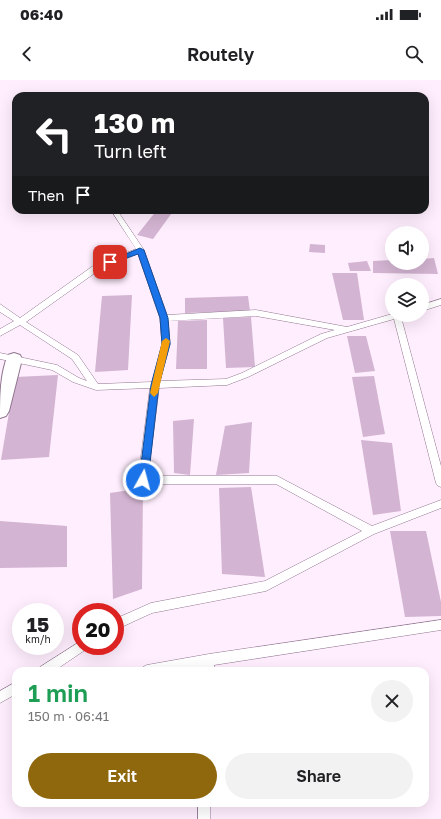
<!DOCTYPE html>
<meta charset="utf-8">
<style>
body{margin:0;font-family:"Golos Text",sans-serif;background:#f2f2f2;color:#202124;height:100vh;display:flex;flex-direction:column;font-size:15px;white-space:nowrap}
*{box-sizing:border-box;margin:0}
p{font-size:13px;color:#757577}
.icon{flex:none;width:22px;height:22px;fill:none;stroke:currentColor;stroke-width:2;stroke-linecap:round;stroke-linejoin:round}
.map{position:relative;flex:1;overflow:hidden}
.drawer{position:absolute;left:12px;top:587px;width:417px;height:140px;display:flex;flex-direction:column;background:#fff;border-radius:12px;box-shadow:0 4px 16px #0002}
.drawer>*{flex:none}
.top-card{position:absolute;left:12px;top:12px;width:417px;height:122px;border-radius:12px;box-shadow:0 4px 16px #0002;background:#202124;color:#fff;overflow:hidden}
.buttons{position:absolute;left:385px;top:146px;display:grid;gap:8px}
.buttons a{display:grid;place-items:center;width:44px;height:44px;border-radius:50%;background:#fff;box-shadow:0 4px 16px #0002;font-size:20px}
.speed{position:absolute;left:12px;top:523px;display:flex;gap:8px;font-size:20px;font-weight:700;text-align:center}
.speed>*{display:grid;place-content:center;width:52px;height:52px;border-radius:50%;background:#fff;box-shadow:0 4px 16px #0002;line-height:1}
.speed small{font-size:10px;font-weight:400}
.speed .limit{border:6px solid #d22;background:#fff;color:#111}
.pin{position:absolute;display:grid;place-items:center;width:34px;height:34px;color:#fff;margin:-17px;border-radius:8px;box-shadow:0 2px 6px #0006}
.me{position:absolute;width:44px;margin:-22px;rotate:7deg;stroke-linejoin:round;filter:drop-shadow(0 0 3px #0008)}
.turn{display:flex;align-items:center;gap:14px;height:84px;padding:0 16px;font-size:18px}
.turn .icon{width:52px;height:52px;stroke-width:2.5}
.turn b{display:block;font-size:28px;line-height:34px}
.then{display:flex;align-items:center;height:38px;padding:0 16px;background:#0003;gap:8px;font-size:15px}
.round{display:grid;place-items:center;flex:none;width:42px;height:42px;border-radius:21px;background:#f2f2f2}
.overview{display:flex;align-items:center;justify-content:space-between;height:68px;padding:0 16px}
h1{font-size:24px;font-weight:600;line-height:30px;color:#1e9e55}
.cta{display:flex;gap:8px;margin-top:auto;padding:8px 16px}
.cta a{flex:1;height:46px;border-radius:24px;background:#8f680d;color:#fff;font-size:16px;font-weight:600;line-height:46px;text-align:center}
.cta a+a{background:#f2f2f2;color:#202124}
.status{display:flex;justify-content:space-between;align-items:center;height:28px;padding:0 20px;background:#fff;direction:ltr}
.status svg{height:11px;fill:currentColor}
header{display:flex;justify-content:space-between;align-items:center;height:52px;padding:0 16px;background:#fff;font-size:18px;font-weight:600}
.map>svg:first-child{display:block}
</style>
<div class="status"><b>06:40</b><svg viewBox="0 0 49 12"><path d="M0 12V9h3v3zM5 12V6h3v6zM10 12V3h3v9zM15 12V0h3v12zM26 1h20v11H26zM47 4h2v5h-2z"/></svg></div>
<header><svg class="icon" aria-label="back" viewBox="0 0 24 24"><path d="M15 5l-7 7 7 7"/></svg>Routely<svg class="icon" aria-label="search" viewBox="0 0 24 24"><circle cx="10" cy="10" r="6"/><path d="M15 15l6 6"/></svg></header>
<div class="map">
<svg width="441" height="739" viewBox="0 0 441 739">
<rect width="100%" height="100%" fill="#ffeefe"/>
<!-- building -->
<path fill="#d3b4d2" d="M157,130H174L153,159L137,155Z
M310,164L325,165V173L309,172Z
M434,178L438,194L373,193V181L392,180V183H422V179Z
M367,181L371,191H350L348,183Z
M332,193H357L364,240H343Z
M132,215L128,290L95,292L102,216Z
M248,216L250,231L185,233V218Z
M251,237L255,287L226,288L223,238Z
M207,240V289H176L178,241Z
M347,256H366L375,291L355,293Z
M58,295L49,377L1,380L15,297Z
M374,296L385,354L363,357L352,297Z
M194,339L190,395L174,393L173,341Z
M252,342L249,393L216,395L225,346Z
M361,360L392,363L401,431L373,435Z
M251,407L265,497L222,494L219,408Z
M143,408L142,509L113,519L110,413Z
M0,441L67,446V487L0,488Z
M390,451H426L441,522V536L405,537Z"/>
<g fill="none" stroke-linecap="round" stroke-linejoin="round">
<!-- service casing -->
<g stroke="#90768f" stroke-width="1">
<path id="service" d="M111,130H117L144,170L167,235L256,230L347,247L392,234L404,235L401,237L441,386V407L438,406L436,403L394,239L327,258L248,297L227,305L159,308L148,396H277L372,446L441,420V428L374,454L266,511L152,533L115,550V539L151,523L265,501L362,451L276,404H143L140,403L138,400L150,308L96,310L73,302L52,290L0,279V273L57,285L79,298L87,301L72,279L20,245L0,256V249L14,241L0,232V224L20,238L93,186L136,169ZM138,174L160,238L162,264L152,302L98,304L78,275L26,242L99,190ZM256,236L335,250L321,254L242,293L226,299L160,301L170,264L168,241Z
M441,219V225L422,231V225Z
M441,540V550L214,585V591H202L203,587L178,591H141L143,587L147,585L209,574Z
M81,561V566H86L85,570L54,591H38L40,587Z
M16,602V614L0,623V611Z
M198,723H210V739H198Z"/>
</g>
<!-- minor casing -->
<g stroke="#90768f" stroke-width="2">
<path id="minor" d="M14,273L20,275L22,279L9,331L6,336L0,338C0,317 0,294 8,275Z"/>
</g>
<!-- service -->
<use href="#service" fill="#fff" fill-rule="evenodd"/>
<!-- minor -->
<use href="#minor" fill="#fff" fill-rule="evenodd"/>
</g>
<!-- route -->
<path fill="#1a73e8" stroke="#114b97" d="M140,168L144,170L168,238L170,264L159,305L148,400L147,403H140L139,400L151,305L162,264L160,238L138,174L110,184L107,182Z"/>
<!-- slow -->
<path fill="#f59e0b" d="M166,258L170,261L158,313L154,317L150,313L162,261Z"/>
</svg>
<div class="buttons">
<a><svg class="icon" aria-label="sound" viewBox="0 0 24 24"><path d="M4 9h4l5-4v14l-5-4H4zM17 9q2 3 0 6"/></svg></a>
<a><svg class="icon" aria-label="layers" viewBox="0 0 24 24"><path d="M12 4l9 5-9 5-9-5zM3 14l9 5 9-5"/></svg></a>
</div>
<div class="speed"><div>15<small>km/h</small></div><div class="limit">20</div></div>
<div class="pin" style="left:110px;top:182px;background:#d93025"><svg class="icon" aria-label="arrive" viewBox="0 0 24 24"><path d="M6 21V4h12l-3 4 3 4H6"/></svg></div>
<svg class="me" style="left:143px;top:400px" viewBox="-20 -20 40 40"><circle r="17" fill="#1a73e8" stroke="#fff" stroke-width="3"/><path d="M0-11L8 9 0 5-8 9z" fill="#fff"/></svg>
<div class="top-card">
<div class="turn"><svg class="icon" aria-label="left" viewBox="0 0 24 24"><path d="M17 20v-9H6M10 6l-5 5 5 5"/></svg><div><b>130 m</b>Turn left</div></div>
<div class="then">Then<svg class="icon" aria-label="arrive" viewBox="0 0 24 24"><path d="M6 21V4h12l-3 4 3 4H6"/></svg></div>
</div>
<section class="drawer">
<div class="overview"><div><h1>1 min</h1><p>150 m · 06:41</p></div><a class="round"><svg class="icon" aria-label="close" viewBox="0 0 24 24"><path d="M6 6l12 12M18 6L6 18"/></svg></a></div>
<div class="cta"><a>Exit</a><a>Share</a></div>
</section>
</div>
